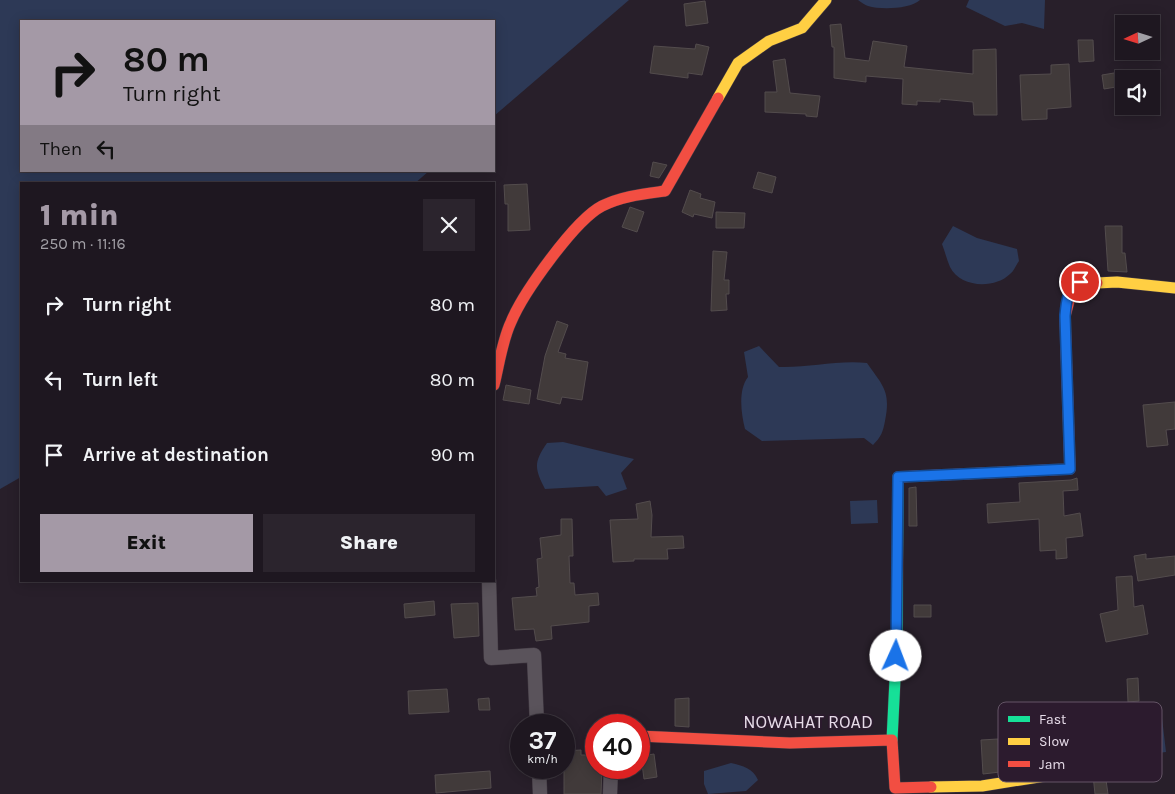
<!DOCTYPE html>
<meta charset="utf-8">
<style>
body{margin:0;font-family:Karla,sans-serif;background:#2b242d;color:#f1f3f6;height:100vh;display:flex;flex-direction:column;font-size:19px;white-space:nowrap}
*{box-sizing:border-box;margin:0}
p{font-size:16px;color:#a19fa5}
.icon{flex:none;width:28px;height:28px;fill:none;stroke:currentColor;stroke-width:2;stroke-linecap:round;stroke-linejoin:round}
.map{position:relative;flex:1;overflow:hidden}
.sheet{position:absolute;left:20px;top:182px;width:475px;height:400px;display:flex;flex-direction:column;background:#1e1720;border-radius:0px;box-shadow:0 2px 12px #0003,0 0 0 1px #3c363e}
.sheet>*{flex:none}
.guide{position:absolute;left:20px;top:20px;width:475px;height:152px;border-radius:0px;box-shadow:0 2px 12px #0003,0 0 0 1px #3c363e;background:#a499a6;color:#111;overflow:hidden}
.needle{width:32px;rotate:266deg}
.fabs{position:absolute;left:1115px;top:15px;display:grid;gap:10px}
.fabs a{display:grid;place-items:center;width:45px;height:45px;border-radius:0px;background:#1e1720;box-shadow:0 2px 12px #0003,0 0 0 1px #3c363e;font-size:25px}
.speed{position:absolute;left:510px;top:714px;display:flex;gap:10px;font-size:25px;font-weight:700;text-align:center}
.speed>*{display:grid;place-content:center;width:65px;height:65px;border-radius:50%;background:#1e1720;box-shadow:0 2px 12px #0003,0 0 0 1px #3c363e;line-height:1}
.speed small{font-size:12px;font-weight:400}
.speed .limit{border:8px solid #d22;background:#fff;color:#111}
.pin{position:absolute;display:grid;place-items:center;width:42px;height:42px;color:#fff;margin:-21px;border:2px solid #fff;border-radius:50%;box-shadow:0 1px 5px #0007}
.me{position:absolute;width:55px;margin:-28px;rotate:2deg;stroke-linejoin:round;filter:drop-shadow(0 0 4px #0008)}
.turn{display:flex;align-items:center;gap:18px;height:105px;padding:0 20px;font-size:22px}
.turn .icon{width:65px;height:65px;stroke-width:2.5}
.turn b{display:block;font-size:35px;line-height:42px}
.then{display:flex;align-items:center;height:48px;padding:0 20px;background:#0003;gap:10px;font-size:19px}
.round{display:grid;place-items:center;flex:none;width:52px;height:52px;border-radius:0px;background:#2b242d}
.head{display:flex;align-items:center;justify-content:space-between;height:85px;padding:0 20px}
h1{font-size:30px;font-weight:800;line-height:38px;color:#a499a6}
.button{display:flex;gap:10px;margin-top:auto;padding:10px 20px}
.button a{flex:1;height:58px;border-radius:0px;background:#a499a6;color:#111;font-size:20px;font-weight:800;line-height:58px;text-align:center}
.button a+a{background:#2b242d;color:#f1f3f6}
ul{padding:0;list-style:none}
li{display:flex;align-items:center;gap:15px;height:75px;padding:0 20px}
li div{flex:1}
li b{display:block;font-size:19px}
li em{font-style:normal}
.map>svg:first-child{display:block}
</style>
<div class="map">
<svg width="1175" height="794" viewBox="0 0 1175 794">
<rect width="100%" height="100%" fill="#281f2a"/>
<!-- water -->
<path fill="#2d3956" d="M0,0H629L494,116V21H21V171H429L414,184H21V477L0,489Z
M858,0H920C910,9 881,10 868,6C865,5 861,2 858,0Z
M969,0H1045L1044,29L1022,23L1005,26L966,7Z
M953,226L977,238L1017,249L1019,261C1016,265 1014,271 1010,274C995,289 960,288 950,267C947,260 945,252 942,244Z
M759,346L779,367C808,368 837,360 867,363C883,386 891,391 885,421C883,432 881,437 873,445L864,438L762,441L745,429C741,413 738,390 748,377L744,352Z
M563,442L634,459L621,473L627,489L606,496L598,486L545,489C534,468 534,462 547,443Z
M877,500L878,523L851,524L850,501Z
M1162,718L1166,752L1118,758L1114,724Z
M731,763C743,766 753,768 758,780L746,791L708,794L704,784V771Z"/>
<!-- building -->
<path fill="#413a3a" stroke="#534c4d" d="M705,1L708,23L686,26L684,4Z
M841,24L845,58L869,61L873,41L907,46L904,67L973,74V50L996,49L997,115H974L973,102L940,99V102L917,101V105L902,104L903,79L866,76V82L834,78V47H832L830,25Z
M1078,40H1093L1094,61L1079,62Z
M696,44L709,47L702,75L688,73V78L650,73L654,46L695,49Z
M785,59L790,93L820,96L817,117L806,116V114L765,112V92H777L773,61Z
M1069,64L1071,107L1047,109V119L1022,120L1020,75L1051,74V65Z
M1120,72L1122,86L1104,89L1102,75Z
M653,162L667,165L659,178L650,176Z
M758,172L776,177L772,193L753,188Z
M527,184L530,230L508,231V204H505L504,185Z
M690,190L701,194L700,198L715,202L712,218L694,214L693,217L682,212Z
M630,207L644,212L637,232L622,227Z
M716,212L745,213L744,228H716Z
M1105,226H1122V253H1125L1127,272L1108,271Z
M713,251L727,252L724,280H729V294H726L727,310L711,311Z
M557,321L568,325L558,352L566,354L565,358L588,362L582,400L562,397L560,404L537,399L545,356Z
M506,385L531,390L529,404L503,400Z
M1175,402V429L1166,430L1168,445L1147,447L1143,405Z
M1077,478L1078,490L1063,491L1064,516L1080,513L1083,536L1066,538L1067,558L1056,559V550L1040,551L1039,519L988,523L987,504L1020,502L1019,483L1071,480Z
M916,487L917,526H909V488Z
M650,501L652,515L651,537L683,536L684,548L667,549L668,559H634V561L613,562L610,520L638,519L636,504Z
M561,519H572L573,556H569L570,583H574L575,595L598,593L599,605L589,606V622L551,626L552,639L536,641L534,629L515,630L512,598L537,596L536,588L539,587L537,559L542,558L540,538L561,535Z
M1146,554V559L1175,556V575L1138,581L1134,556Z
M1132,576L1134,607L1143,605L1148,634L1106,642L1100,614L1118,610L1116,577Z
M434,601L435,615L405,618L404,604Z
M478,603L479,636L454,638L451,604Z
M914,605H931V617H914Z
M1138,678L1139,701L1128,702L1127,679Z
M447,689L449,712L409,714L408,691Z
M489,698L490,710H479L478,699Z
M689,698V727L675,726V699Z
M998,739L1000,772L983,774L981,740Z
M581,750V755H596V768H602L601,794H564V751Z
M654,754L657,777L644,779L641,756Z
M490,771L491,788L436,793L435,775Z
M1105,773L1108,794H1095L1093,775Z"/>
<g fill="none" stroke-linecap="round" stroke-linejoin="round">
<!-- street casing -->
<g stroke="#443c45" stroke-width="15">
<path id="street" d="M489,581L491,658L534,655L537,725
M539,768L540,794
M610,794L611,768"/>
</g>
<!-- fast casing -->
<g stroke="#443c45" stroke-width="12">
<path id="fast" d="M892,740L897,639L898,484"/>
</g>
<!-- slow casing -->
<g stroke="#443c45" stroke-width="12">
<path id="slow" d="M718,98L738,63L769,41L802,28L826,0
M1097,283L1117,282L1175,288
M931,787L982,786L1083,770"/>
</g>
<!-- jam casing -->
<g stroke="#443c45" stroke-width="12">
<path id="jam" d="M494,385C499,365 502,341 511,322C523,293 575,220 602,206C622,196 643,194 665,191L718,98
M898,484V477L1070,469L1065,316L1073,286L1080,283H1097
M639,736L790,743L892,740L895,788L931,787"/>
</g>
<!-- street -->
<use href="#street" stroke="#5a535b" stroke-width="14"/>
<!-- fast -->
<use href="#fast" stroke="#16e098" stroke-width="11"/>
<!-- slow -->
<use href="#slow" stroke="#ffcf43" stroke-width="11"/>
<!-- jam -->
<use href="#jam" stroke="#f24e42" stroke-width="11"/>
</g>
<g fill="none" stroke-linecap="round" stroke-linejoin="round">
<!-- route casing -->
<g stroke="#114b97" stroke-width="12">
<path id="route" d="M896,656L898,477L1070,469L1065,316C1066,304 1067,287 1080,282"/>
</g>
<!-- route -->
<use href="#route" stroke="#1a73e8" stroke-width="9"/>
</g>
<g text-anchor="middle" stroke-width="4" stroke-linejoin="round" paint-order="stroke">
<!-- street labels -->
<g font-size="18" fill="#e6dbe8" stroke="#2c1b2e">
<text x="808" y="728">NOWAHAT ROAD</text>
</g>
</g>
<!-- legend -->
<rect x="998" y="702" width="164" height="80" rx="8" fill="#2c1b2e" stroke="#645566" stroke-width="1"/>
<rect x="1008" y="716" width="22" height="6" fill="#16e098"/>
<rect x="1008" y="738" width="22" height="7" fill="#ffcf43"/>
<rect x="1008" y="761" width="22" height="6" fill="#f24e42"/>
<g font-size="14" fill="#e6dbe8">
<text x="1039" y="724">Fast</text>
<text x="1039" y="746">Slow</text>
<text x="1039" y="769">Jam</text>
</g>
</svg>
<div class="fabs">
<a><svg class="needle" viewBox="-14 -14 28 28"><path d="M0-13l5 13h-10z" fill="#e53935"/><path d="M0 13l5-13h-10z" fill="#a19fa5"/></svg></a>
<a><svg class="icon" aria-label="sound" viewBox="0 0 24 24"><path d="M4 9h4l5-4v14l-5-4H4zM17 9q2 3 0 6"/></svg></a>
</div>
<div class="speed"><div>37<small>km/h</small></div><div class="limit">40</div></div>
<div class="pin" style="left:1080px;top:282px;background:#d93025"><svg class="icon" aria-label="arrive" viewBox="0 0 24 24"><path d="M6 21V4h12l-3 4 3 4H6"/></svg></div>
<svg class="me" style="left:896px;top:656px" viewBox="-20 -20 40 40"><circle r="19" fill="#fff"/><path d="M0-13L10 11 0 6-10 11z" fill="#1a73e8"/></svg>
<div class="guide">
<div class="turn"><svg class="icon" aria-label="right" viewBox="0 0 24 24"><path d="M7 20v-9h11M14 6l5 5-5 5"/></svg><div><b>80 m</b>Turn right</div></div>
<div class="then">Then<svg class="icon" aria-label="left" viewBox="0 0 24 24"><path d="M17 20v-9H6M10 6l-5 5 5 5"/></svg></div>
</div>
<section class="sheet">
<div class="head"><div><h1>1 min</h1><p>250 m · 11:16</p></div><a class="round"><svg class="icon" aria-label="close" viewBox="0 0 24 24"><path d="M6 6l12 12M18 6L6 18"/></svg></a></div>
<ul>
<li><svg class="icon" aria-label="right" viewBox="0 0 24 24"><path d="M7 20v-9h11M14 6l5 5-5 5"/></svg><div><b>Turn right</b></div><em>80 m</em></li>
<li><svg class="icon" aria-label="left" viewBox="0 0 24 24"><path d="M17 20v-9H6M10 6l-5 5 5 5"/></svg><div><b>Turn left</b></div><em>80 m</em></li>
<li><svg class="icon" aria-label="arrive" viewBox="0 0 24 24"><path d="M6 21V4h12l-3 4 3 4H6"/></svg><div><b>Arrive at destination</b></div><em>90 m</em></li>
</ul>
<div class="button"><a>Exit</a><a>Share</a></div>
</section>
</div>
